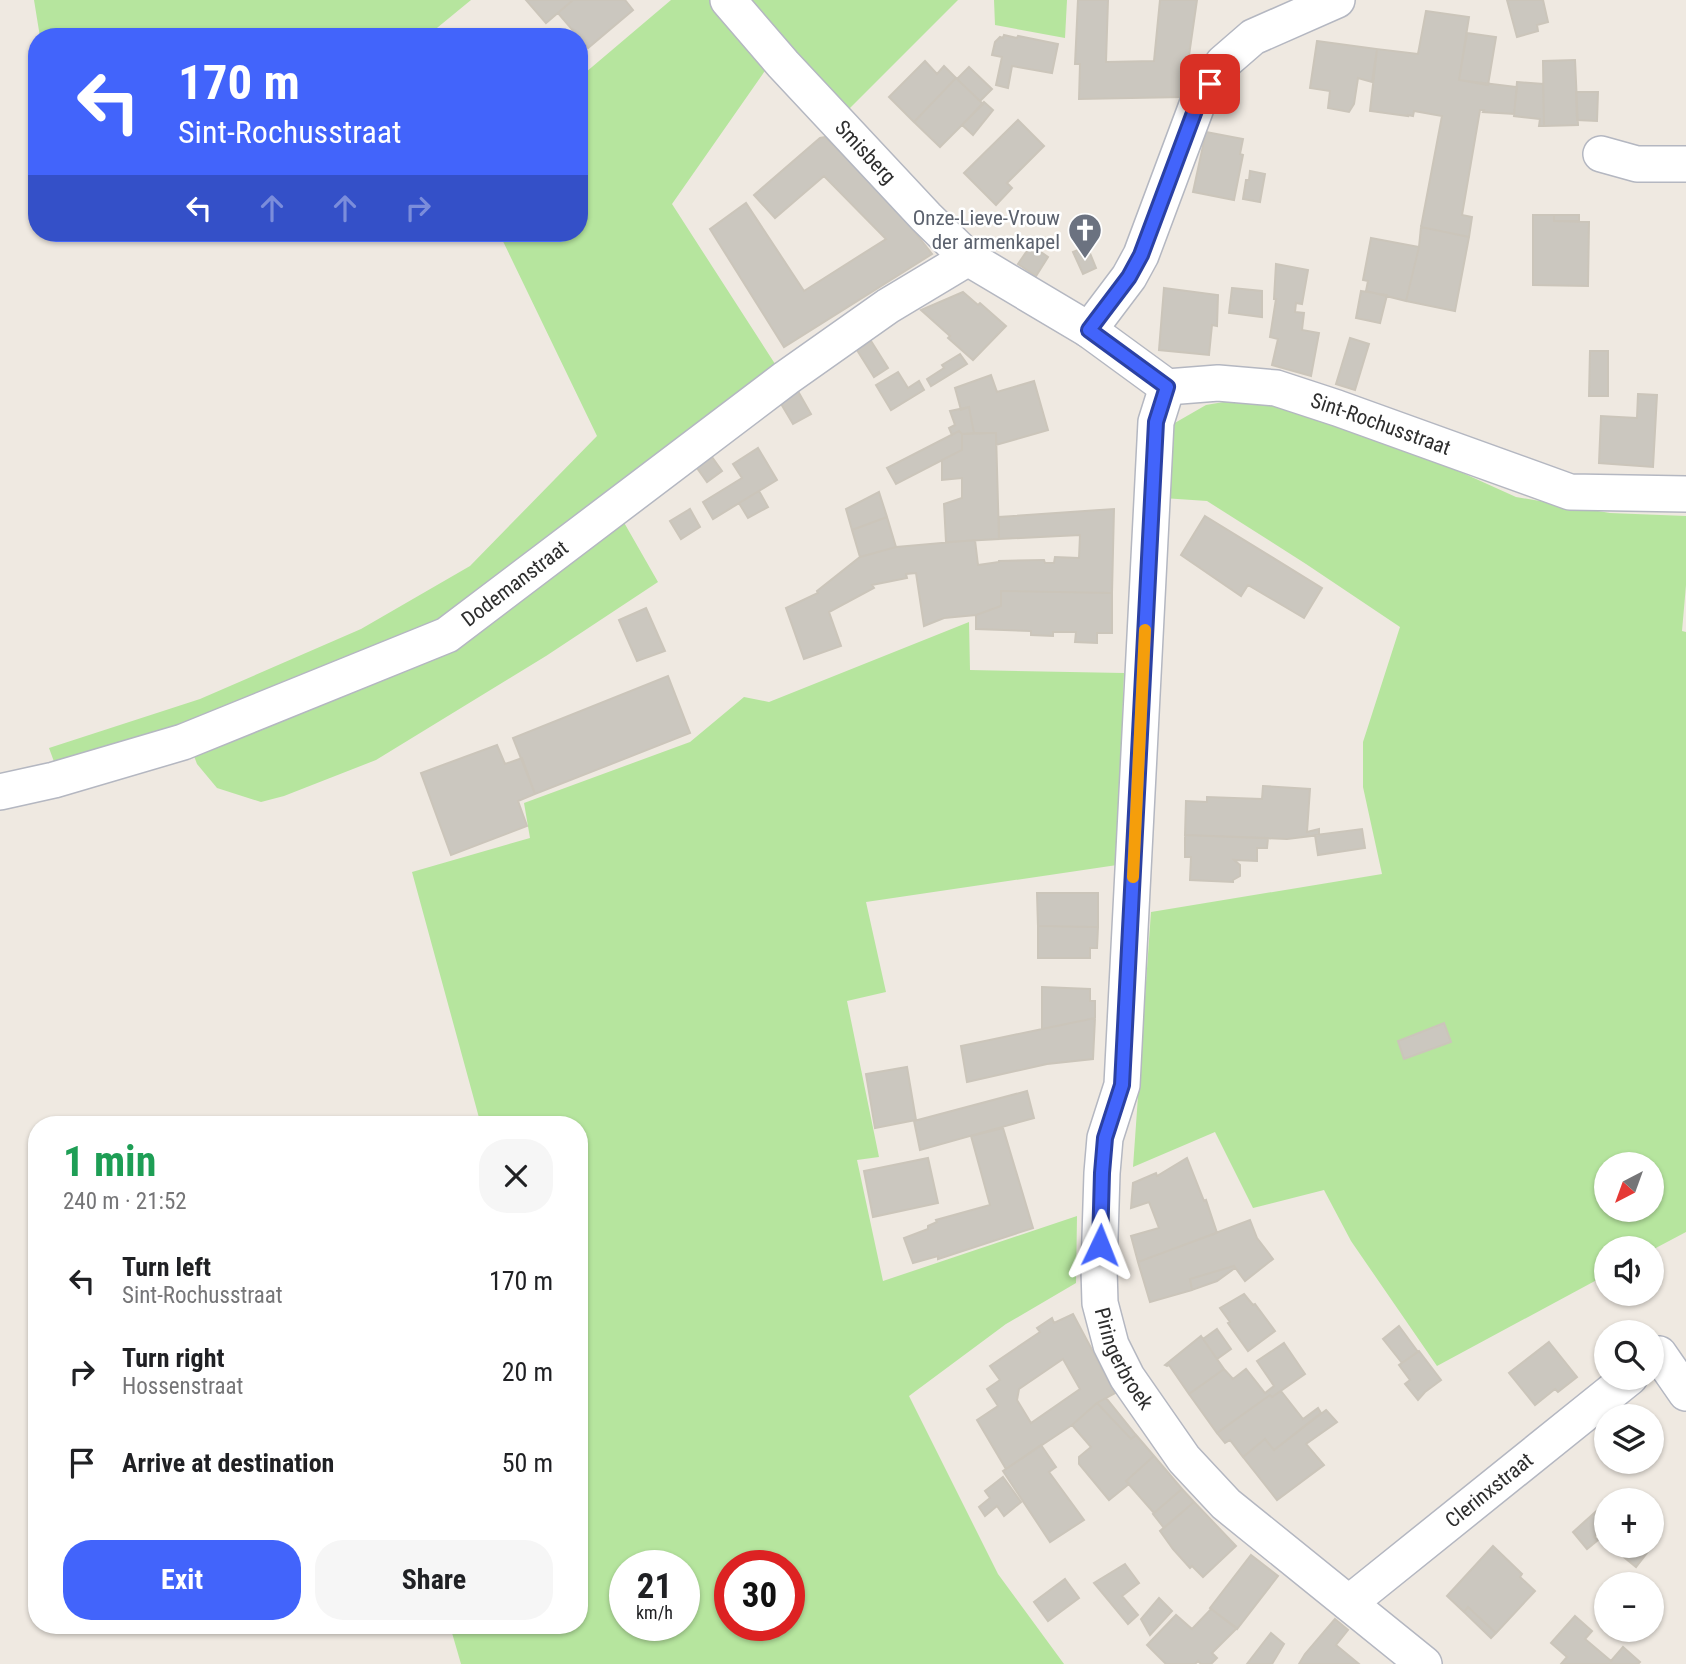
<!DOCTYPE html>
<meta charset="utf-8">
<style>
body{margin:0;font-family:"Roboto Condensed",sans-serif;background:#f6f6f6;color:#202124;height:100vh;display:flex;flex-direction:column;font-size:26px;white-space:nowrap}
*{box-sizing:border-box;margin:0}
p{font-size:23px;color:#757577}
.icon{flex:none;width:38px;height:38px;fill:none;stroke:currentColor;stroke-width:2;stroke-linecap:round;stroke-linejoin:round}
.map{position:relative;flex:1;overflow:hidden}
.details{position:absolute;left:28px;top:1116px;width:560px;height:518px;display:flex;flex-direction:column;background:#fff;border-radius:28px;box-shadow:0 2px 5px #0004}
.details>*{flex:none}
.top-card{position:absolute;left:28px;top:28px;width:560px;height:214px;border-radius:28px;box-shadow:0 2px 5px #0004;background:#4264fb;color:#fff;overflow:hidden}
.needle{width:46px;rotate:221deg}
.buttons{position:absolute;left:1594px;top:1152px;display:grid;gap:14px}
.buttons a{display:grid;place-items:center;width:70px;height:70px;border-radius:50%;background:#fff;box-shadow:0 2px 5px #0004;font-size:35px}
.speed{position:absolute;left:609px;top:1550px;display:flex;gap:14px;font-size:35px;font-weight:700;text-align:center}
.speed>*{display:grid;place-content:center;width:91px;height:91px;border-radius:50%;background:#fff;box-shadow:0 2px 5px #0004;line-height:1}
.speed small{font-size:18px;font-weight:400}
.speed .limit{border:10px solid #d22;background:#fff;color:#111}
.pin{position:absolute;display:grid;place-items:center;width:60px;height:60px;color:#fff;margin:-30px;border-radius:14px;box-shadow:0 4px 10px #0006}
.me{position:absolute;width:77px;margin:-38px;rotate:2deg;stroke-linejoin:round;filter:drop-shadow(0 0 5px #0008)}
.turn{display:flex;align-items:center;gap:24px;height:147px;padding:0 35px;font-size:32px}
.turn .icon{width:91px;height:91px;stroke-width:2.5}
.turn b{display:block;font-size:49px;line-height:60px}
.lanes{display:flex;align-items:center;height:66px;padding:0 35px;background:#0003;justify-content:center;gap:35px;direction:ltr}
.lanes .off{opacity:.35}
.round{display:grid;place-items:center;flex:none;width:74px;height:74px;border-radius:28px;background:#f6f6f6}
.summary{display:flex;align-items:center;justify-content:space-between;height:119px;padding:0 35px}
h1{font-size:42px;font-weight:700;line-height:52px;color:#1e9e55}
.action{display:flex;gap:14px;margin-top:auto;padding:14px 35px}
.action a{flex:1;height:80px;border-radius:28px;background:#4264fb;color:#fff;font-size:28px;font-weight:700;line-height:80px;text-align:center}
.action a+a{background:#f6f6f6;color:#202124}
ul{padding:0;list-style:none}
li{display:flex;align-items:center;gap:21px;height:91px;padding:0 35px}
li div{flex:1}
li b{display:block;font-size:26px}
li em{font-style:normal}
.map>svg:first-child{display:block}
</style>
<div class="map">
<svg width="1686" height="1664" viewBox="0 0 1686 1664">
<rect width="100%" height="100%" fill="#efe9e1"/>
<!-- green -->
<path fill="#b6e59e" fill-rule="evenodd" d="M34,0H471L426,37H40Z
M671,0H712L769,65L672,204L777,367L622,519L658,582L546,656L376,760L284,796L261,802L217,788L197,764L185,732L56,767L49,748L200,699L361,629L470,566L597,436L499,233H579V78Z
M748,0H958L841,117Z
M994,0H1067L1065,38L995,25Z
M1241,399L1307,407L1383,437L1516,497L1610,513L1686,516V585L1682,631L1686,632V1232L1652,1250V1248H1606V1275L1437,1366L1351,1241L1324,1190L1253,1208L1215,1132L1133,1167L1151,912L1382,874L1363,787V742L1400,627L1306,564L1207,501L1163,498L1173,424L1206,405ZM1606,1164H1652V1209H1606Z
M969,622L970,670L1124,673L1117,865L866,902L886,992L847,1001L879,1157L857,1160L883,1281L1077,1216L1076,1283L1006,1324L909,1396L998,1574L1064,1664H461L450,1626H579V1125H481L412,872L530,838L524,803L690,742L744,697L769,702ZM625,1566H684V1626H625ZM730,1566H789V1626H730Z"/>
<!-- building -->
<path fill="#cbc7bf" stroke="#cbc5ba" stroke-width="2" fill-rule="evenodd" d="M526,0H573L546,23Z
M573,0H625L633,10L588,48L558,13Z
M1078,0H1108L1106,62L1154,61L1160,0H1197L1183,97L1079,99L1080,64H1075Z
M1507,0H1543L1548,22L1537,25L1538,31L1517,37Z
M1426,11L1469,17L1459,80L1517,87L1514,114L1483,112L1484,110H1480L1462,215L1472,217L1469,237L1421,227L1442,116L1414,111L1413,116L1408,115V116L1370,111L1377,49L1418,54Z
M1467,33L1496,37L1488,85L1459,80Z
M1004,35L1017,38L1018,36L1058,44L1052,73L1012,66L1008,88L996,85L1002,57L992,55L995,42L1000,37L1003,38Z
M1317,41L1377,49L1372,82L1358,78L1354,104L1349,112L1328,108L1330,91L1310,88Z
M1575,60L1578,125L1544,126L1543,61Z
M925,61L937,74L944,66L956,78L914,122L889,97Z
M969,67L992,89L980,101L957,79Z
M956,78L983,104L940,147L914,122Z
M1517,82L1543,84L1544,126H1539L1540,119L1514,116Z
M1576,92H1598L1597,121L1577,120Z
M984,102L993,110L973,135L962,125Z
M1018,120L1044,146L1007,183L1012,188L996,205L964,173Z
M1206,132L1243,139L1240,154L1243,155L1234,200L1193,192Z
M825,137L896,208L932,254L784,347L710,229L746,203L804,291L886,239L824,176L775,218L754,195L820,138Z
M1250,171L1265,174L1260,202L1243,199L1246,180H1249Z
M1533,215H1554V221L1589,222L1588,286L1533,285Z
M1554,215H1579V221H1554Z
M1421,227L1469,237L1455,311L1406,301L1419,247Z
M1371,238L1419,247L1406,301L1366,291L1368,281L1363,280Z
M1031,245L1048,257L1036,276L1018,264Z
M1087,246L1096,268L1083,274L1073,252Z
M1276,264L1308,270L1302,304L1296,303L1295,312L1304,313L1302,330L1319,333L1311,376L1272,365L1278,339L1270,337L1276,299H1274Z
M1164,288L1218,295L1217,326L1212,325L1209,355L1159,350Z
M1232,288L1262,291V317L1229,313Z
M1361,291L1387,295L1380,323L1356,318Z
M963,292L978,305L980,303L1006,326L973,360L948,338L950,336L921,310Z
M1350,338L1369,344L1355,390L1336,384Z
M871,341L888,368L874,377L857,350Z
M1590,351H1608V396H1589Z
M960,354L967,364L931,386L927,379L944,368L942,365Z
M898,372L908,388L919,381L924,390L891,410L876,385Z
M991,375L997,392L1034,381L1048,430L996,445V433H974L969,407L961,410L955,388Z
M795,386L811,414L793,424L777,397Z
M1638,394L1657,395L1653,467L1599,463L1601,416L1637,418Z
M969,407L974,433L962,434L959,431L952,435L949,428L955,425L950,411Z
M959,431L962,434V450L896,484L887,468Z
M996,433L999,539L946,542L944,504L962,498V478L942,480V460L962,450V434Z
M758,448L777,480L713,519L703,502L742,478L733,464Z
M712,457L722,471L707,482L697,468Z
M759,491L768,507L748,518L739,503Z
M879,492L887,517L852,530L846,509Z
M690,509L700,527L681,539L670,521Z
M1114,509L1112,593L1001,591V606L976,615L944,618L924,626L916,573L906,574L907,578L872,585L874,588L829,612L841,646L804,659L786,608L818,593L817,591L860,557L896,547L975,540L978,565L999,562V561L1044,560L1045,563H1054L1055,557L1079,558L1080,535L999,539V517Z
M1205,516L1322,588L1304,618L1248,585L1241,596L1181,555Z
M887,517L896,547L860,557L852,530Z
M1001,591L1112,593V633H1097V643L1075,642L1076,632H1053V636L1031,635V631L976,629V615L1001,606Z
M646,608L665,651L637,661L619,620Z
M668,676L690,733L535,794L513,738Z
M497,745L505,764L522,758L535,794L518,801L527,826L451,855L421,773Z
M1263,786L1310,789L1307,832L1319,829V835L1287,839L1185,835L1186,801L1207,802V797L1262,799Z
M1362,829L1365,848L1318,855L1315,835Z
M1185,835L1268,838L1267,848H1257V861L1234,860L1240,865V876L1233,880V882L1190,880L1191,857H1185Z
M1037,893H1098V927L1038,926Z
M1038,926L1098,927L1097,948H1090V958H1038Z
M1042,987L1090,989V1001H1095V1018L1042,1029Z
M1095,1018L1093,1059L1047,1064L967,1082L961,1046Z
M1444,1023L1451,1042L1404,1059L1398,1041Z
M907,1067L916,1120L875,1128L866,1074Z
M1027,1091L1034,1118L920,1150L914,1121Z
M1003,1128L1033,1228L938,1259V1256L913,1263L904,1238L928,1229V1226L937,1222L936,1220L990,1205L971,1136Z
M928,1158L938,1203L873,1217L864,1171Z
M1187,1158L1204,1201L1206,1200L1217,1233L1138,1262L1131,1236L1159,1228L1149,1202L1131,1208L1133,1183L1156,1173L1157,1176Z
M1250,1220L1257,1238L1273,1259L1245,1281L1234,1266L1190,1279L1192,1290L1150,1302L1138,1262Z
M1234,1266L1235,1268L1217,1281L1192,1290L1190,1279Z
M1244,1294L1253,1305L1255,1304L1275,1331L1248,1351L1228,1323L1230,1322L1220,1308Z
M1073,1314L1115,1393L1097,1403L1072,1425L1006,1469L977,1420L998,1406L987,1389L1000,1380L990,1366L1040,1332L1037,1328L1052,1318L1054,1323ZM1063,1359L1080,1389L1031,1423L1017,1400L1019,1389Z
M1399,1326L1418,1352L1402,1363L1383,1339Z
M1217,1329L1231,1349L1217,1359L1203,1339Z
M1201,1336L1224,1369L1189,1394L1169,1365L1167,1366L1165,1365Z
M1549,1342L1577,1377L1558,1392L1555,1389L1535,1405L1509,1373Z
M1284,1343L1305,1374L1272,1397L1270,1395L1217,1433L1189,1394L1224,1369L1233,1379L1246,1369L1265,1393L1274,1386L1257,1361Z
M1419,1351L1441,1380L1425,1392L1418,1400L1405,1384L1410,1380L1399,1365Z
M1281,1391L1303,1419L1318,1408L1321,1413L1274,1450L1265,1439L1243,1457L1230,1440L1225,1443L1217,1433L1270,1395L1272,1397Z
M1106,1398L1136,1435L1131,1439L1097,1403Z
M1097,1403L1131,1439L1136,1435L1154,1456L1126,1481L1129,1484L1109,1500L1079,1464V1457L1091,1447L1072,1425Z
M1326,1410L1337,1422L1306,1444L1324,1465L1277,1500L1243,1457L1265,1439L1274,1450Z
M1041,1445L1056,1467L1049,1472L1084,1520L1050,1542L1003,1471Z
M1154,1456L1182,1489L1154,1513L1126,1481Z
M1003,1477L1021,1502L1004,1516L997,1506L985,1516L979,1507L990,1498L985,1491Z
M1182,1489L1194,1502L1164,1528L1153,1514Z
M1194,1502L1236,1546L1203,1577L1192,1566L1190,1568L1173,1549L1160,1531Z
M1601,1507L1606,1512V1530L1602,1534L1600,1532L1594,1537L1598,1540L1587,1549L1573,1532Z
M1652,1544L1653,1545L1636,1567L1609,1545H1652Z
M1493,1546L1522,1574L1520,1577L1535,1591L1496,1633L1468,1607L1464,1612L1447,1596Z
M1251,1555L1278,1576L1237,1629L1210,1608Z
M1125,1564L1139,1583L1122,1596L1138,1615L1128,1624L1094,1583Z
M1065,1579L1079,1598L1048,1621L1034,1602Z
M1159,1598L1172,1611L1150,1635L1141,1619Z
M1468,1607L1496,1633L1491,1638L1464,1612Z
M1211,1609L1237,1628L1212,1653L1217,1658L1211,1664H1201L1198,1661L1195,1664H1166L1147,1645L1176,1615L1192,1629Z
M1575,1616L1592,1631L1585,1639L1611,1661L1623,1647L1640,1662L1638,1664H1561L1567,1657L1551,1643Z
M1335,1619L1348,1630L1336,1645L1359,1664H1299L1305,1654Z
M1271,1633L1284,1644L1272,1664H1247Z"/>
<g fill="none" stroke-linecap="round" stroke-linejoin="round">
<!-- minor casing -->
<g stroke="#b4b7c1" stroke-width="38">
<g id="minor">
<path id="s1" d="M728,0L783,64L926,217L968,258L1089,330L1167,387L1218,383L1276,388L1337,408L1570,492L1686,494"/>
<path d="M1601,154L1637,164H1686"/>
<path d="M1089,330L1129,277L1141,255L1197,105L1223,63L1253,37L1337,0"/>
<path id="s2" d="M1167,387L1156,422L1122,1085L1105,1138L1102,1173L1099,1269L1100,1303L1111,1345L1127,1377L1184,1459L1226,1504L1424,1664"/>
<path id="s3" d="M0,792L54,780L183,742L447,635L786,378L888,306L968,258"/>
<path d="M1652,1360L1659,1354L1686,1393"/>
<path id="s4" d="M1349,1603L1630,1377"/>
</g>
</g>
<!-- minor -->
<use href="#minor" stroke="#fff" stroke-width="35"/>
</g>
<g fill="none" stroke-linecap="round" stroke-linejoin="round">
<!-- route casing -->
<g stroke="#2b41a3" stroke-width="18">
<path id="route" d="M1100,1245L1102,1173L1105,1138L1122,1085L1156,422L1167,387L1089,330L1129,277L1141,255L1197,105L1210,84"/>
</g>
<!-- route -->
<use href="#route" stroke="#4264fb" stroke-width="12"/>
<!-- slow -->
<path stroke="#f59e0b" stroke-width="12" d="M1133,877L1145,630"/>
</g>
<!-- icons -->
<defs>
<g id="church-pin" transform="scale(1.75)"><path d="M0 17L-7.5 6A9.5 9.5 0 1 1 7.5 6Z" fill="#6b7280" stroke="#fff"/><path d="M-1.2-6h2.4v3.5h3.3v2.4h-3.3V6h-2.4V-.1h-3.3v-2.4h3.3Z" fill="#fff"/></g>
</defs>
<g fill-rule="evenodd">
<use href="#church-pin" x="1085" y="230"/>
</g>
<g text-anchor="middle" stroke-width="5" stroke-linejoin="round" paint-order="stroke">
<!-- street labels -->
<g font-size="21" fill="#2e2e2e" stroke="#fff">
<text dy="7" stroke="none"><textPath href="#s1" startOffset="205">Smisberg</textPath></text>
<text dy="7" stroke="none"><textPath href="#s1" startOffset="810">Sint-Rochusstraat</textPath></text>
<text dy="7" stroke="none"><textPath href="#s3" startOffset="560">Dodemanstraat</textPath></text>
<text dy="7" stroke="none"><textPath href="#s2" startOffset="982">Piringerbroek</textPath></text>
<text dy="7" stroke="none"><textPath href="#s4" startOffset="180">Clerinxstraat</textPath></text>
</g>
<!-- worship labels -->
<g font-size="21" fill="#5b616d" stroke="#fff" text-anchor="end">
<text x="1060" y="225">Onze-Lieve-Vrouw<tspan x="1060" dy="24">der armenkapel</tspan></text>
</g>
</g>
</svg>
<div class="buttons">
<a><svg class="needle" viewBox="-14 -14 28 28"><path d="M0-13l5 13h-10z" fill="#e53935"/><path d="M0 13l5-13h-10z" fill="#757577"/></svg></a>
<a><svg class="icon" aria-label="sound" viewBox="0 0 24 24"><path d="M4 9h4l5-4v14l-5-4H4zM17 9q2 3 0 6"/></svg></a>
<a><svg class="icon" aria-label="search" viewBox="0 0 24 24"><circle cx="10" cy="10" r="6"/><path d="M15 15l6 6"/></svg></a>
<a><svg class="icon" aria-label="layers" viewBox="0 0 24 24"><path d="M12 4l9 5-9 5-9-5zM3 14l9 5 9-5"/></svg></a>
<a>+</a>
<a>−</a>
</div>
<div class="speed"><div>21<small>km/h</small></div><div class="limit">30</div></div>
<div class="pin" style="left:1210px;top:84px;background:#d93025"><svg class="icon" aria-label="arrive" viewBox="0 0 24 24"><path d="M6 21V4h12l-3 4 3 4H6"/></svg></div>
<svg class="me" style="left:1100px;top:1245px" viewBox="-20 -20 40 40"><path d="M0-17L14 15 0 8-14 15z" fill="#4264fb" stroke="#fff" stroke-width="4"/></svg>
<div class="top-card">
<div class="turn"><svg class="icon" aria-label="left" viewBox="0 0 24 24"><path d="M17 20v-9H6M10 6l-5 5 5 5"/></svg><div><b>170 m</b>Sint-Rochusstraat</div></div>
<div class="lanes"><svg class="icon" aria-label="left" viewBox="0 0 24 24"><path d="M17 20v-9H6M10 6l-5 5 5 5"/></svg><svg class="icon off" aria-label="ahead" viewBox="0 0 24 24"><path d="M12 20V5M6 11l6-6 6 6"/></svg><svg class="icon off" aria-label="ahead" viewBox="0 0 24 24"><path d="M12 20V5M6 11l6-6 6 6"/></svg><svg class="icon off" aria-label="right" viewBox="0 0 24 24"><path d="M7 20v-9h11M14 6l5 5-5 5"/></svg></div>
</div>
<section class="details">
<div class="summary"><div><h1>1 min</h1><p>240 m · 21:52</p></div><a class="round"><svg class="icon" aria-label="close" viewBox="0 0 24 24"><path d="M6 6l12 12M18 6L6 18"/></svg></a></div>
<ul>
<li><svg class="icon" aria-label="left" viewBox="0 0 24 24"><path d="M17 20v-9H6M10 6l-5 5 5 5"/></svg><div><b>Turn left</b><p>Sint-Rochusstraat</p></div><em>170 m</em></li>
<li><svg class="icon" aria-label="right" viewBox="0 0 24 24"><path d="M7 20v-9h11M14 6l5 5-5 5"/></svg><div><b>Turn right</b><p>Hossenstraat</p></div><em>20 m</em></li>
<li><svg class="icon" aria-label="arrive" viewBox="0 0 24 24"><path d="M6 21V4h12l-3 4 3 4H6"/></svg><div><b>Arrive at destination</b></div><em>50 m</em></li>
</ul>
<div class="action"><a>Exit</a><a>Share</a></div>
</section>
</div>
